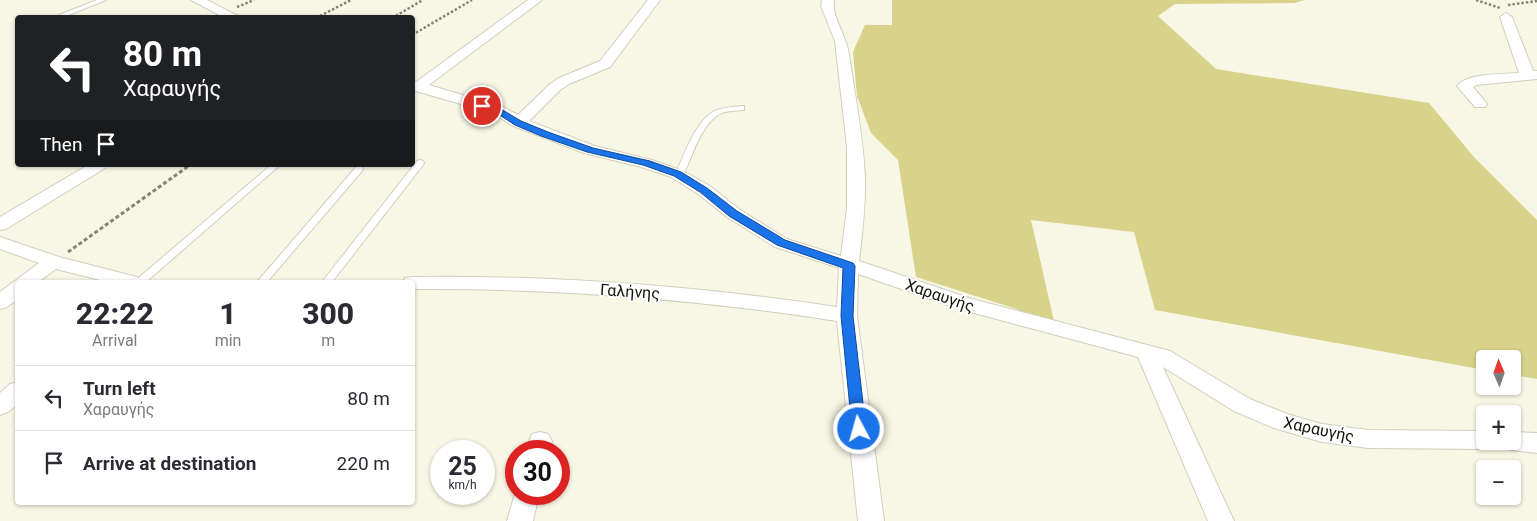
<!DOCTYPE html>
<meta charset="utf-8">
<style>
body{margin:0;font-family:Roboto,sans-serif;background:#f2f2f3;color:#2b2b33;height:100vh;display:flex;flex-direction:column;font-size:19px;white-space:nowrap}
*{box-sizing:border-box;margin:0}
p{font-size:16px;color:#7c7c81}
.icon{flex:none;width:28px;height:28px;fill:none;stroke:currentColor;stroke-width:2;stroke-linecap:round;stroke-linejoin:round}
.map{position:relative;flex:1;overflow:hidden}
.drawer{position:absolute;left:15px;top:280px;width:400px;height:225px;display:flex;flex-direction:column;background:#fff;border-radius:5px;box-shadow:0 1px 4px #0004}
.drawer>*{flex:none}
.hud{position:absolute;left:15px;top:15px;width:400px;height:152px;border-radius:5px;box-shadow:0 1px 4px #0004;background:#202124;color:#fff;overflow:hidden}
.needle{width:32px;rotate:358deg}
.fabs{position:absolute;left:1476px;top:350px;display:grid;gap:10px}
.fabs a{display:grid;place-items:center;width:45px;height:45px;border-radius:5px;background:#fff;box-shadow:0 1px 4px #0004;font-size:25px}
.speed{position:absolute;left:430px;top:440px;display:flex;gap:10px;font-size:25px;font-weight:700;text-align:center}
.speed>*{display:grid;place-content:center;width:65px;height:65px;border-radius:50%;background:#fff;box-shadow:0 1px 4px #0004;line-height:1}
.speed small{font-size:12px;font-weight:400}
.speed .limit{border:8px solid #d22;background:#fff;color:#111}
.pin{position:absolute;display:grid;place-items:center;width:42px;height:42px;color:#fff;margin:-21px;border:2px solid #fff;border-radius:50%;box-shadow:0 1px 5px #0007}
.me{position:absolute;width:55px;margin:-28px;rotate:354deg;stroke-linejoin:round;filter:drop-shadow(0 0 4px #0008)}
.turn{display:flex;align-items:center;gap:18px;height:105px;padding:0 25px;font-size:22px}
.turn .icon{width:65px;height:65px;stroke-width:2.5}
.turn b{display:block;font-size:35px;line-height:42px}
.then{display:flex;align-items:center;height:48px;padding:0 25px;background:#0003;gap:10px;font-size:19px}
.eta{display:flex;justify-content:space-evenly;align-items:center;height:85px;text-align:center}
.eta b{font-size:30px;font-weight:800;line-height:35px}
ul{padding:0;list-style:none}
li{display:flex;align-items:center;gap:15px;height:65px;padding:0 25px;border-top:1px solid #e1e1e2}
li div{flex:1}
li b{display:block;font-size:19px}
li em{font-style:normal}
.map>svg:first-child{display:block}
</style>
<div class="map">
<svg width="1537" height="521" viewBox="0 0 1537 521">
<rect width="100%" height="100%" fill="#f8f7e5"/>
<!-- green -->
<path fill="#d8d28a" d="M892,0H1305L1294,3L1175,4L1158,16L1216,69L1429,103L1474,157L1537,220V379L1513,375L1512,359H1485V370L1155,310L1134,232L1031,220L1054,321L916,277L898,160L871,133L857,96L853,52L865,25H892Z"/>
<g fill="none" stroke-linecap="round" stroke-linejoin="round">
<!-- service casing -->
<g stroke="#d0cfbd" stroke-width="2">
<path id="service" d="M97,0H106L66,16L68,18H61L59,15Z
M741,106H744V110C736,111 727,110 720,114C700,125 693,156 683,175L682,177H676L675,175C684,156 696,118 717,110C725,107 733,107 741,106Z
M420,160L423,161L424,163L423,165L332,282H322L417,161Z
M271,165H280L146,282H135L136,280Z
M359,166L362,167L363,169L362,171L267,282H257L356,167Z"/>
</g>
<!-- minor casing -->
<g stroke="#d0cfbd" stroke-width="2">
<path id="minor" d="M191,0H207L242,18H225Z
M528,0H542L429,85L503,107L518,115L550,84L559,78L600,61L648,0H660L610,67L569,84L560,90L529,121L595,146L652,160L683,171L710,186L739,209L787,239L841,256L847,208V147L835,41L821,6L822,0H834C831,16 847,36 849,55C855,95 863,136 865,177C866,205 862,233 859,261L972,299L1170,351L1250,399L1287,414L1322,424L1368,430L1485,431V441H1496L1493,447L1485,449L1368,448L1322,442L1274,428L1234,411L1163,367L1234,521H1208L1138,357L959,309L858,274L857,316L884,521H858L837,321C696,299 555,288 412,289V282H403L405,278L412,277C555,275 696,286 837,307L839,268L775,247L727,217L698,194L671,177L641,167L584,153L513,126L493,113L412,90V81L416,82Z
M1506,13L1512,17L1533,71H1537V79L1476,85L1473,87L1487,104L1485,107H1475L1457,86C1467,73 1503,74 1519,73L1500,17Z
M88,165H107L105,168L6,229L0,230V217Z
M0,237L59,257L137,277L140,282H108L56,269L38,282H18V299L7,307L0,309V292C14,282 24,274 39,263L0,249Z
M18,382V404L8,412L0,415V393L10,384Z
M540,432L548,434L552,441L549,451H525L532,434Z
M1512,432L1537,433V453L1512,450L1504,448L1500,441H1512Z
M516,490V494H539L533,521H507Z"/>
</g>
<!-- path-far1 -->
<path stroke="#858478" stroke-width="2.5" stroke-dasharray="2.5 2" stroke-linecap="butt" d="M1476,0L1500,8
M1508,5L1537,1
M237,7L254,0
M316,18L351,0
M392,18L423,0
M412,35L472,0"/>
<!-- path -->
<path stroke="#858478" stroke-width="3" stroke-dasharray="4 2.5" stroke-linecap="butt" d="M68,252L190,165"/>
<!-- service -->
<use href="#service" fill="#fff" fill-rule="evenodd"/>
<!-- minor -->
<use href="#minor" fill="#fff" fill-rule="evenodd"/>
</g>
<!-- route -->
<path fill="#1a73e8" stroke="#114b97" d="M479,104L501,109L521,121L548,132L593,148L650,161L681,172L707,188L737,211L785,240L853,263L855,266L853,316L866,429L864,433L859,435L854,433L852,429L841,316L843,268L777,245L729,216L700,192L674,176L643,165L587,152L541,136L515,125L495,112L479,108Z"/>
<g text-anchor="middle" stroke-width="4" stroke-linejoin="round" paint-order="stroke">
<!-- street labels -->
<g font-size="16" fill="#14140e" stroke="#fff">
<text transform="translate(630 291) rotate(4)" y="6">Γαλήνης</text>
<text transform="translate(940 295) rotate(19)" y="6">Χαραυγής</text>
<text transform="translate(1319 429) rotate(12)" y="6">Χαραυγής</text>
</g>
</g>
</svg>
<div class="fabs">
<a><svg class="needle" viewBox="-14 -14 28 28"><path d="M0-13l5 13h-10z" fill="#e53935"/><path d="M0 13l5-13h-10z" fill="#7c7c81"/></svg></a>
<a>+</a>
<a>−</a>
</div>
<div class="speed"><div>25<small>km/h</small></div><div class="limit">30</div></div>
<div class="pin" style="left:482px;top:106px;background:#d93025"><svg class="icon" aria-label="arrive" viewBox="0 0 24 24"><path d="M6 21V4h12l-3 4 3 4H6"/></svg></div>
<svg class="me" style="left:859px;top:429px" viewBox="-20 -20 40 40"><circle r="17" fill="#1a73e8" stroke="#fff" stroke-width="3"/><path d="M0-11L8 9 0 5-8 9z" fill="#fff"/></svg>
<div class="hud">
<div class="turn"><svg class="icon" aria-label="left" viewBox="0 0 24 24"><path d="M17 20v-9H6M10 6l-5 5 5 5"/></svg><div><b>80 m</b>Χαραυγής</div></div>
<div class="then">Then<svg class="icon" aria-label="arrive" viewBox="0 0 24 24"><path d="M6 21V4h12l-3 4 3 4H6"/></svg></div>
</div>
<section class="drawer">
<div class="eta">
<div><b>22:22</b><p>Arrival</p></div>
<div><b>1</b><p>min</p></div>
<div><b>300</b><p>m</p></div>
</div>
<ul>
<li><svg class="icon" aria-label="left" viewBox="0 0 24 24"><path d="M17 20v-9H6M10 6l-5 5 5 5"/></svg><div><b>Turn left</b><p>Χαραυγής</p></div><em>80 m</em></li>
<li><svg class="icon" aria-label="arrive" viewBox="0 0 24 24"><path d="M6 21V4h12l-3 4 3 4H6"/></svg><div><b>Arrive at destination</b></div><em>220 m</em></li>
</ul>
</section>
</div>
